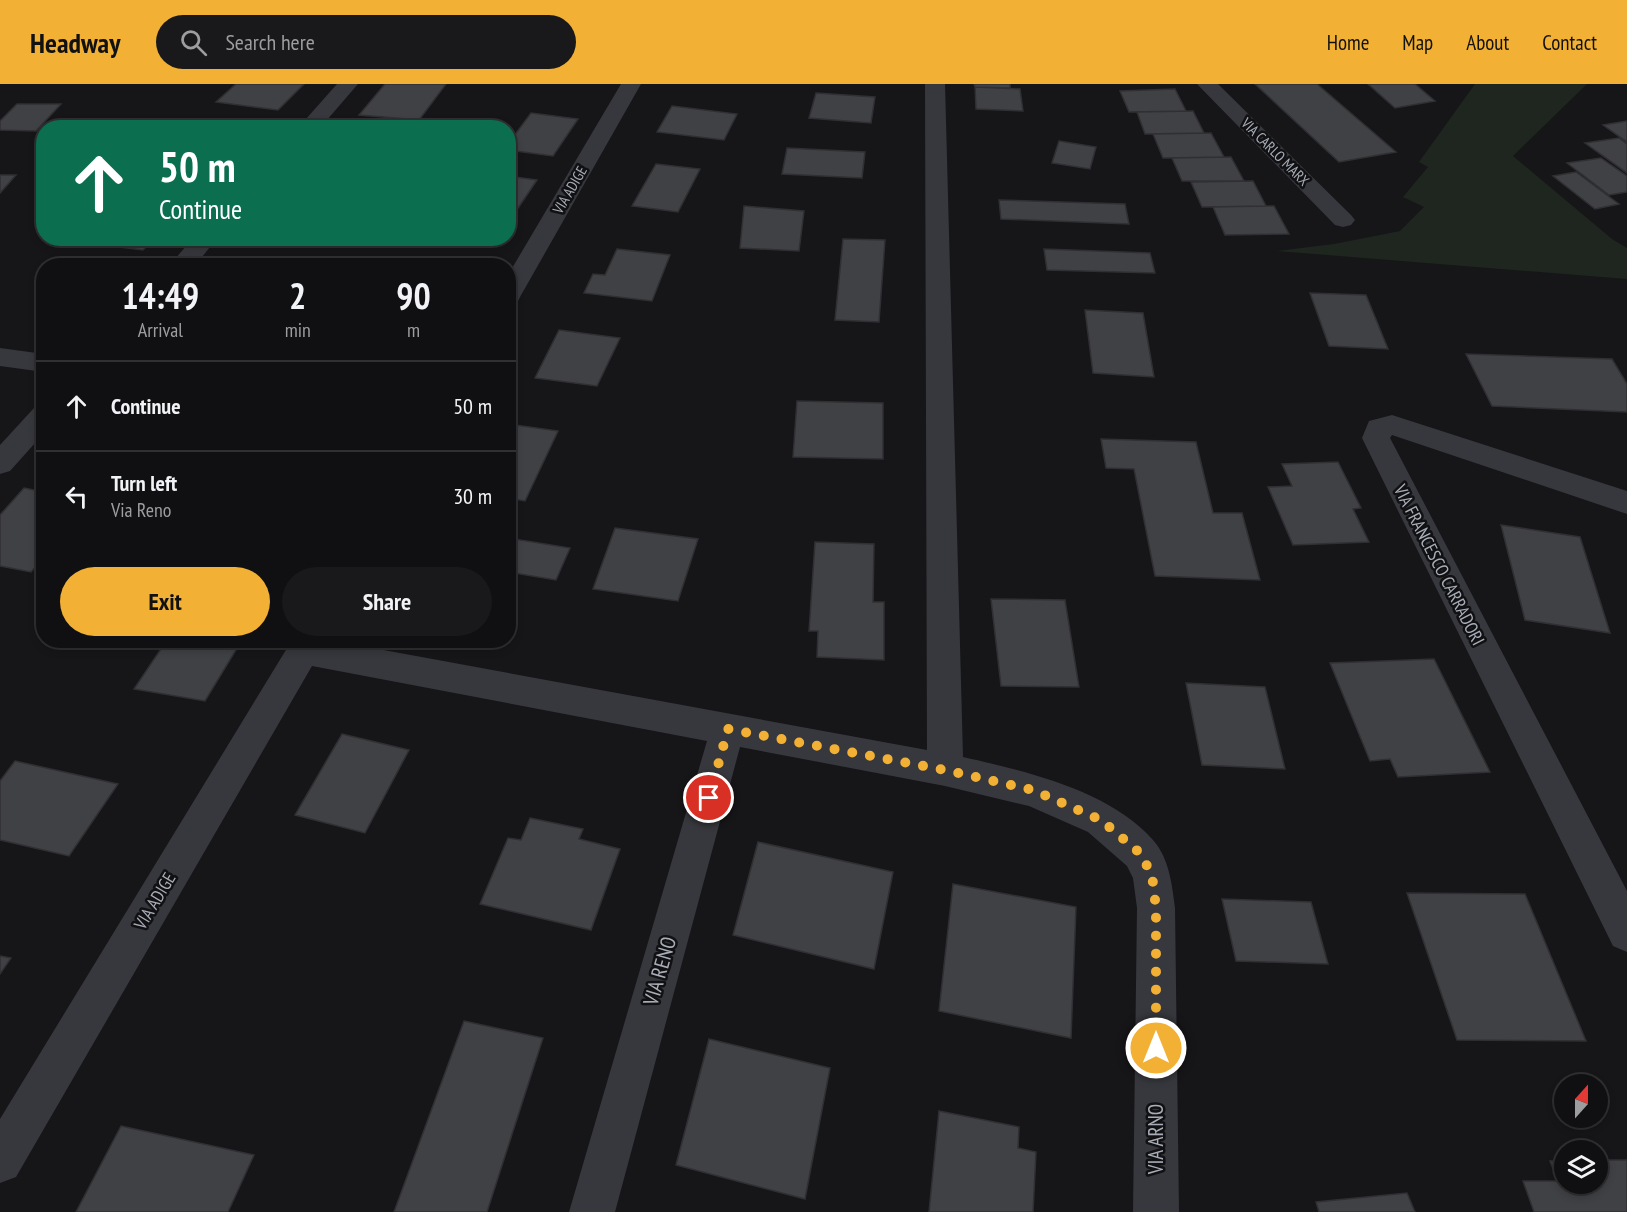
<!DOCTYPE html>
<style>
body{margin:0;font-family:"PT Sans Narrow",sans-serif;background:#19191b;color:#f1f3f6;height:100vh;display:flex;flex-direction:column;font-size:22px;white-space:nowrap}
*{box-sizing:border-box;margin:0}
p{font-size:20px;color:#9c9d9f}
.icon{flex:none;width:33px;height:33px;fill:none;stroke:currentColor;stroke-width:2;stroke-linecap:round;stroke-linejoin:round}
.map{position:relative;flex:1;overflow:hidden}
.side{position:absolute;left:36px;top:174px;width:480px;height:390px;display:flex;flex-direction:column;background:#101012;border-radius:24px;box-shadow:0 3px 9px #0003,0 0 0 2px #303032}
.side>*{flex:none}
.banner{position:absolute;left:36px;top:36px;width:480px;height:126px;border-radius:24px;box-shadow:0 3px 9px #0003,0 0 0 2px #303032;background:#0b6e4f;color:#fff;overflow:hidden}
.needle{width:39px;rotate:21deg}
.fabs{position:absolute;left:1554px;top:990px;display:grid;gap:12px}
.fabs a{display:grid;place-items:center;width:54px;height:54px;border-radius:50%;background:#101012;box-shadow:0 3px 9px #0003,0 0 0 2px #303032;font-size:30px}
.pin{position:absolute;display:grid;place-items:center;width:51px;height:51px;color:#fff;margin:-26px;border:3px solid #fff;border-radius:50%;box-shadow:0 2px 6px #0007}
.me{position:absolute;width:66px;margin:-33px;rotate:0deg;stroke-linejoin:round;filter:drop-shadow(0 0 4px #0008)}
.turn{display:flex;align-items:center;gap:21px;height:126px;padding:0 24px;font-size:27px}
.turn .icon{width:78px;height:78px;stroke-width:2.5}
.turn b{display:block;font-size:42px;line-height:51px}
.eta{display:flex;justify-content:space-evenly;align-items:center;height:102px;text-align:center}
.eta b{font-size:36px;font-weight:700;line-height:42px}
.action{display:flex;gap:12px;margin-top:auto;padding:12px 24px}
.action a{flex:1;height:69px;border-radius:36px;background:#f2b134;color:#111;font-size:24px;font-weight:700;line-height:69px;text-align:center}
.action a+a{background:#19191b;color:#f1f3f6}
ul{padding:0;list-style:none}
li{display:flex;align-items:center;gap:18px;height:90px;padding:0 24px;border-top:2px solid #303032}
li div{flex:1}
li b{display:block;font-size:22px}
li em{font-style:normal}
header{display:flex;align-items:center;gap:36px;box-sizing:border-box;height:84px;padding:0 30px;background:#f2b134;color:#111}
header strong{font-size:28px}
nav{display:flex;gap:33px;margin-inline-start:auto;font-size:21px}
.search{width:420px;height:54px;background:#19191b;display:flex;align-items:center;gap:15px;box-sizing:border-box;padding:0 21px;border-radius:33px;color:#9c9d9f;font-size:22px}
.map>svg:first-child{display:block}
</style>
<header>
<strong>Headway</strong>
<div class="search"><svg class="icon" aria-label="search" viewBox="0 0 24 24"><circle cx="10" cy="10" r="6"/><path d="M15 15l6 6"/></svg>Search here</div>
<nav><a>Home</a><a>Map</a><a>About</a><a>Contact</a></nav>
</header>
<div class="map">
<svg width="1627" height="1128" viewBox="0 0 1627 1128">
<rect width="100%" height="100%" fill="#161618"/>
<!-- green -->
<path fill="#1e261f" d="M1475,0H1587L1513,72L1612,155L1627,164V195L1277,167L1334,160L1400,147L1424,123L1403,113L1428,83L1419,78Z"/>
<!-- building -->
<path fill="#404145" stroke="#303034" stroke-width="1.5" d="M236,0H304L278,26L216,18Z
M385,0H446L419,36L359,31Z
M974,0H1010V4L975,3Z
M1255,0H1317L1396,68L1339,78Z
M1368,0H1415L1435,17L1395,24Z
M975,3L1020,5L1023,27L976,25Z
M1175,5L1186,27L1129,28L1120,7Z
M816,9L875,13L871,39L809,34Z
M17,20H61L36,47L0,46V37Z
M672,22L737,30L724,56L657,48Z
M1193,27L1204,49L1145,50L1137,28Z
M531,29L578,35L553,72L508,66V60Z
M1627,37V58L1603,41Z
M1211,49L1224,73L1163,74L1153,50Z
M1619,54L1627,60V89L1585,59Z
M1059,57L1096,63L1090,85L1052,79Z
M787,64L865,68L862,94L782,90Z
M1231,73L1244,97H1182L1172,74Z
M1601,74L1627,92V108L1609,111L1567,79Z
M656,80L700,85L678,128L632,122Z
M1576,88L1619,120L1595,125L1553,92Z
M0,91H16L0,109Z
M508,92L537,96L516,127L508,129Z
M1253,97L1266,122L1202,123L1191,98Z
M999,116L1125,120L1129,140L1001,135Z
M744,122L804,127L799,167L740,164Z
M1266,122H1274L1289,150L1225,151L1213,123Z
M74,154H155L143,166L71,157Z
M303,154H348L343,161Z
M843,155L885,156L879,238L835,236Z
M617,165L670,171L652,217L584,209L593,190L605,191Z
M1044,165L1150,169L1155,189L1047,186Z
M1310,209L1366,211L1388,265L1329,262Z
M1085,226L1143,229L1154,293L1093,289Z
M559,246L620,254L597,302L535,294Z
M1466,270L1612,275L1627,300V328L1492,322Z
M797,317L883,319V375L793,373Z
M508,340L558,347L525,417L508,414Z
M1101,355L1196,358L1213,429H1242L1260,496L1155,492L1134,385L1106,384Z
M1338,378L1361,424L1353,425L1369,458L1293,461L1268,403L1292,402L1282,380Z
M24,404L44,408V473L31,488L0,482V431Z
M1501,441L1580,453L1610,549L1525,536Z
M615,444L698,455L678,517L593,505Z
M508,454L570,464L556,496L508,488Z
M815,458L874,460L873,518H884V576L817,573L818,547H809Z
M991,515L1065,516L1079,603L1001,602Z
M167,556H242L205,617L134,605Z
M1434,575L1490,688L1398,693L1390,675L1370,677L1330,579Z
M1186,599L1265,603L1285,685L1202,681Z
M342,650L409,666L365,749L295,731Z
M15,677L118,700L69,772L0,756V697Z
M530,734L583,745L579,755L620,765L591,846L480,820L508,754L521,756Z
M758,758L893,788L874,885L733,851Z
M953,800L1076,823L1071,954L939,927Z
M1407,809L1525,810L1586,957L1457,956Z
M1222,815L1311,818L1328,880L1236,877Z
M0,872L11,874L0,890Z
M464,937L543,954L487,1128H394Z
M709,955L830,984L805,1115L676,1081Z
M939,1027L1019,1043L1018,1064L1036,1068L1033,1128H929Z
M121,1042L254,1071L228,1128H76Z
M1598,1076H1627V1128H1534L1523,1097H1558L1550,1077H1564V1100H1598Z
M1407,1109L1415,1128H1319L1316,1118Z"/>
<g fill="none" stroke-linecap="round" stroke-linejoin="round">
<!-- minor -->
<path fill="#37383d" fill-rule="evenodd" d="M337,0H358L320,44H298Z
M621,0H641L520,213L517,219L508,221V191Z
M925,0H945L963,673C1025,687 1109,706 1153,756C1169,774 1172,800 1175,824L1179,1128H1133L1137,824L1133,794L1127,782L1088,748L1029,722L945,702L740,663L615,1128H569L707,657L312,582L16,1093L0,1099V1035L292,556H329L927,666Z
M1197,0H1218L1351,131L1355,136L1351,141L1343,143L1335,141Z
M193,154H217L195,182H169Z
M0,264L44,270V288L0,282Z
M44,321V349L10,387L0,390V361L34,324Z
M1392,331L1627,407V430L1392,351L1390,354L1627,807V868L1613,862L1362,354L1369,337Z"/>
</g>
<g fill="none" stroke-linecap="round" stroke-linejoin="round">
<!-- route -->
<path stroke="#f2b134" stroke-width="10" stroke-dasharray="0 18" d="M709,714L728,645L945,686L1033,706L1101,736L1140,769L1152,791L1156,824V964"/>
</g>
<g text-anchor="middle" stroke-width="5" stroke-linejoin="round" paint-order="stroke">
<!-- far-street labels -->
<g font-size="15" fill="#a8adb8" stroke="#111113">
<text transform="translate(1275 68) rotate(45)" y="5">VIA CARLO MARX</text>
<text transform="translate(570 106) rotate(-60)" y="5">VIA ADIGE</text>
</g>
<!-- street labels -->
<g font-size="18" fill="#a8adb8" stroke="#111113">
<text transform="translate(1439 481) rotate(63)" y="6">VIA FRANCESCO CARRADORI</text>
<text transform="translate(155 817) rotate(-59)" y="6">VIA ADIGE</text>
</g>
<!-- near-street labels -->
<g font-size="21" fill="#a8adb8" stroke="#111113">
<text transform="translate(660 887) rotate(-74)" y="7">VIA RENO</text>
<text transform="translate(1156 1055) rotate(-90)" y="7">VIA ARNO</text>
</g>
</g>
</svg>
<div class="fabs">
<a><svg class="needle" viewBox="-14 -14 28 28"><path d="M0-13l5 13h-10z" fill="#e53935"/><path d="M0 13l5-13h-10z" fill="#9c9d9f"/></svg></a>
<a><svg class="icon" aria-label="layers" viewBox="0 0 24 24"><path d="M12 4l9 5-9 5-9-5zM3 14l9 5 9-5"/></svg></a>
</div>
<div class="pin" style="left:709px;top:714px;background:#d93025"><svg class="icon" aria-label="arrive" viewBox="0 0 24 24"><path d="M6 21V4h12l-3 4 3 4H6"/></svg></div>
<svg class="me" style="left:1156px;top:964px" viewBox="-20 -20 40 40"><circle r="17" fill="#f2b134" stroke="#fff" stroke-width="3"/><path d="M0-11L8 9 0 5-8 9z" fill="#fff"/></svg>
<div class="banner">
<div class="turn"><svg class="icon" aria-label="ahead" viewBox="0 0 24 24"><path d="M12 20V5M6 11l6-6 6 6"/></svg><div><b>50 m</b>Continue</div></div>
</div>
<section class="side">
<div class="eta">
<div><b>14:49</b><p>Arrival</p></div>
<div><b>2</b><p>min</p></div>
<div><b>90</b><p>m</p></div>
</div>
<ul>
<li><svg class="icon" aria-label="ahead" viewBox="0 0 24 24"><path d="M12 20V5M6 11l6-6 6 6"/></svg><div><b>Continue</b></div><em>50 m</em></li>
<li><svg class="icon" aria-label="left" viewBox="0 0 24 24"><path d="M17 20v-9H6M10 6l-5 5 5 5"/></svg><div><b>Turn left</b><p>Via Reno</p></div><em>30 m</em></li>
</ul>
<div class="action"><a>Exit</a><a>Share</a></div>
</section>
</div>
